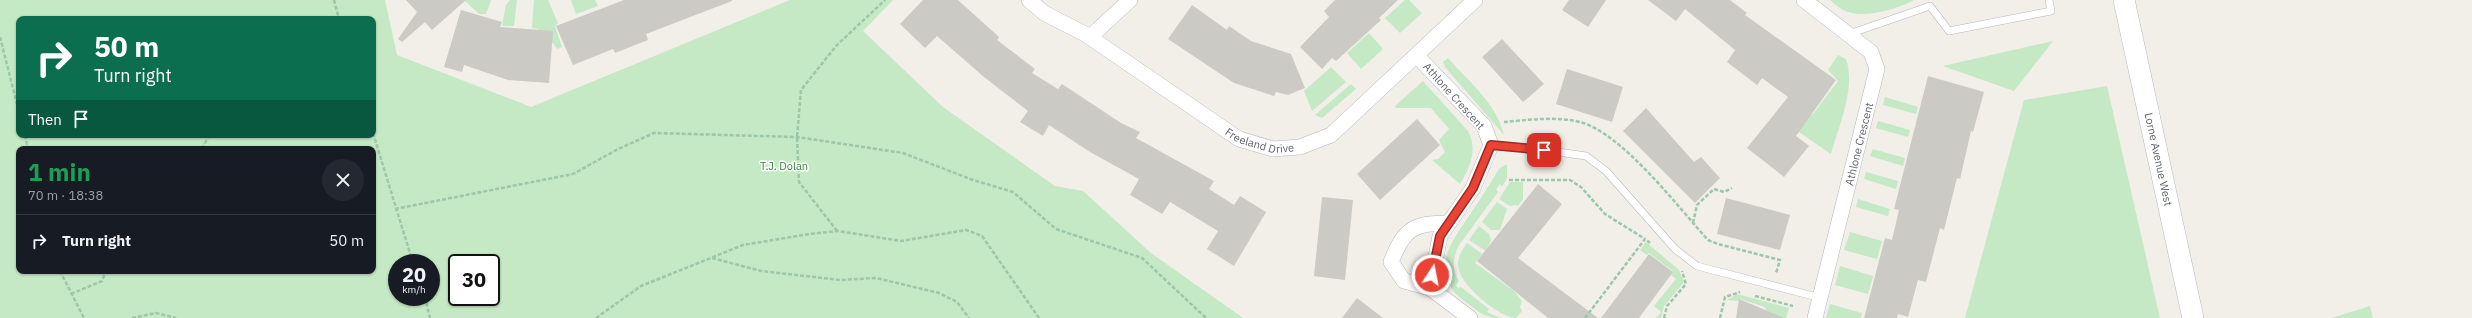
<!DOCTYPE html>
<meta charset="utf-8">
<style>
body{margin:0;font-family:"IBM Plex Sans",sans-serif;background:#242831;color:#f1f3f6;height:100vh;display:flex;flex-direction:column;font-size:15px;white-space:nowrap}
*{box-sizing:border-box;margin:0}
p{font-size:13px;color:#9ea1a6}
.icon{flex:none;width:22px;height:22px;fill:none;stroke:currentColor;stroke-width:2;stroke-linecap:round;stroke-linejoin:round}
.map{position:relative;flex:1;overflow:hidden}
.panel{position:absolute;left:16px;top:146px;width:360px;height:128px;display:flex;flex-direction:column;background:#171b24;border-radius:8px;box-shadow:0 1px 3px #0004}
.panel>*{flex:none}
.guide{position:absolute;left:16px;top:16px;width:360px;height:122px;border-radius:8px;box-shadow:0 1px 3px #0004;background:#0b6e4f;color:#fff;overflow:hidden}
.speed{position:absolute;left:388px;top:254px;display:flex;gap:8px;font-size:20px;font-weight:700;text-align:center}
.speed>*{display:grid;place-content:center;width:52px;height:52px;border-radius:50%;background:#171b24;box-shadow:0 1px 3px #0004;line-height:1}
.speed small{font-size:10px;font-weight:400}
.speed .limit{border:2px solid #111;border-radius:6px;background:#fff;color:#111}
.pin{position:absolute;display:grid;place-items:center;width:34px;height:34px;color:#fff;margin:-17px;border-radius:8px;box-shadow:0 2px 6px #0006}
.me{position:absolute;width:44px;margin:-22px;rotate:11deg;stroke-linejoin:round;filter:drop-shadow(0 0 3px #0008)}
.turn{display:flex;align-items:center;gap:14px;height:84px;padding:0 12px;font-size:18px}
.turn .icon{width:52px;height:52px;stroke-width:2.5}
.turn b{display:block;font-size:28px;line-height:34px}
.then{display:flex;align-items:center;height:38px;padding:0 12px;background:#0003;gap:8px;font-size:15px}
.round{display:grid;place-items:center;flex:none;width:42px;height:42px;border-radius:21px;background:#242831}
.head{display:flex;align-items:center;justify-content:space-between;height:68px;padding:0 12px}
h1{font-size:24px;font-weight:700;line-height:30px;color:#1e9e55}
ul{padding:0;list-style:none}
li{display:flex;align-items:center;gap:12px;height:52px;padding:0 12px;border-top:1px solid #363941}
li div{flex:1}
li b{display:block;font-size:15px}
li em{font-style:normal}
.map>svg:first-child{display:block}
</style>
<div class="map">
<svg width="2472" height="318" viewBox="0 0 2472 318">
<rect width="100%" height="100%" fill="#f1efe8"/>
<!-- green -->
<path fill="#c5e8c5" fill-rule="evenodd" d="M0,0H385L397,55L531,107L790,0H893L863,31L943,107L1055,186L1083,191L1151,253L1243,318H0ZM19,19H373V135H19ZM19,149H373V271H19ZM397,263H431V297H397ZM457,263H491V297H457Z
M464,0H491L486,14H479Z
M510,0H517L514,26H502L506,5Z
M534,0H548L558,23L555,26L562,47L557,49L553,43L542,42L538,29L532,28Z
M571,0H595L598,6L576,14Z
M1405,0H1409L1422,13L1400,33L1385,18Z
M1830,0H1914C1897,9 1861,20 1843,10C1838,7 1834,3 1830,0Z
M1369,33L1383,49L1361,69L1347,53Z
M2053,41L2014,91L1943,66Z
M1838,55L1846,59C1856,88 1839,125 1831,154L1786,123L1813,114L1838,81L1828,70Z
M1448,58C1468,81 1497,104 1504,135L1445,67L1443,62Z
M1331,67L1346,82L1312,111L1304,91Z
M1423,81L1468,131C1478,150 1470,167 1460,184L1432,160L1438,159L1445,152L1439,140L1449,129L1431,108H1396L1395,106Z
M1351,84L1356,89L1322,118L1315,115Z
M2107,86L2160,318H1965L2024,100Z
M1885,97L1918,107L1916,114L1883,105Z
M1878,121L1910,130L1908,137L1876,128Z
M1873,149L1905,158L1903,166L1870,156Z
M1507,164V178L1502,187L1500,184L1496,189L1498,192L1459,245C1453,257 1451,269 1459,281L1456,285L1458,288L1461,287L1489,309L1487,312L1500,318C1483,318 1477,310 1463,300C1427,272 1452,241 1471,213C1481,198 1490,184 1499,169Z
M1866,172L1898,181L1896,189L1864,179Z
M1510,182H1523V199L1518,206L1516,205L1510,206L1499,199Z
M1858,199L1890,209L1888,216L1856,207Z
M1497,202L1507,209L1500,230H1491L1482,222Z
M1479,226L1489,234L1491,240L1486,251L1469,240Z
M1850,232L1882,241L1877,259L1844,250Z
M1646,242L1679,270L1684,282L1664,306L1661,318H1656L1661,312L1654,306L1676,279L1671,275L1673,271L1649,253L1647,255L1640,250Z
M1467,243L1482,254L1475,263L1514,291L1522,301L1520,307L1522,311L1516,318C1500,318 1462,286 1459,270C1456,259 1461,252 1467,243Z
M1840,266L1873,276L1868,294L1835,285Z
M1737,294L1789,308L1786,318H1769L1765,307L1740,299L1739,301L1727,300Z
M1830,304L1862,313L1861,318H1826Z
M2370,306L2373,318H2332Z"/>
<!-- building -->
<path fill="#cccac5" d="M406,0H466L432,30L425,22L402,42L398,39L417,12Z
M624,0H732V1L646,34L648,40L615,53L613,49L573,65L556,26Z
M923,0H958L999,37L997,40L1035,69L1032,73L1058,89L1062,84L1121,123L1140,132L1136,138L1214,181L1209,189L1234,205L1240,196L1266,212L1234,266L1207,249L1218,231L1170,202L1162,214L1130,195L1139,179L1090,152L1049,125L1043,136L1020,122L1028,111L984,77L937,36L925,48L900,24Z
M1335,0H1398L1379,18L1381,20L1336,61L1332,58L1322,69L1300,47L1329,17L1324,11Z
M1569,0H1606L1588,27L1562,10Z
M1648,0H1730L1747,13L1745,15L1836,80L1796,136L1809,146L1784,177L1747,148L1788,97L1762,78L1757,85L1727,62L1735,50L1685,9L1676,21Z
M1192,5L1227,30L1229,26L1251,41L1291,54L1305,88L1288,95L1276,92L1274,96L1234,83L1168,39Z
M461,10L502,22L500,27L553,31L549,83L508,80L464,65L462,72L444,67Z
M1502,39L1544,84L1523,102L1482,57Z
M1567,69L1623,87L1612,122L1556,104Z
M1928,76L1984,92L1973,132L1971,131L1960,179L1957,178L1944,230L1940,228L1926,282L1918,280L1908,317L1898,314L1897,318H1864L1885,238L1892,240L1899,210L1894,209Z
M1646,108L1694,162L1701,157L1720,178L1695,203L1623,131Z
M1417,119L1440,145L1380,200L1357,174Z
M1538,184L1562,204L1518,258L1598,318H1548L1477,261Z
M1322,197L1353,200L1345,280L1314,276Z
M1726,198L1790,215L1780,250L1717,234Z
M1649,254L1673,272L1639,318H1601Z
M1357,298L1383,318H1342Z
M1739,299L1784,318H1736Z"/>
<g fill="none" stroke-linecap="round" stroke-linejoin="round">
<!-- lane casing -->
<g stroke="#b5b8bc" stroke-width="8">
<path id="lane" d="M1849,34L1930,6L1949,31L2051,11L2049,0
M1491,145L1530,148L1586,156L1606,171L1675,249L1697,266L1821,298"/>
</g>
<!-- street casing -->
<g stroke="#b5b8bc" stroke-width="16">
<g id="street">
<path id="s1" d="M1029,0L1044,13L1085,34L1239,139L1273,149L1300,147L1331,135L1475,0"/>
<path d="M1804,0L1871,52L1877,69L1815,318"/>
<path d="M1090,37L1130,0"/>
<path d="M1417,56L1484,126L1491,145L1473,188L1440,236L1430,288L1470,318"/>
<path d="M1430,288L1404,281L1391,262C1404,229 1413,223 1448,223"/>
</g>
</g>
<!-- secondary casing -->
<g stroke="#b6babf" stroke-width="22">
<g id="secondary">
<path id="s2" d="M2124,0L2193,318"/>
</g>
</g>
<!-- path -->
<path stroke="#9cc7a9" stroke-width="2.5" stroke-dasharray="4 2" stroke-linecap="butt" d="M334,0L339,19
M0,37L19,112
M1504,122C1528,120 1556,116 1580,122C1622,133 1678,207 1708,240L1718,244L1780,260L1776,273
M373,133L413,263
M25,135L28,149
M209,135L254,137L257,135
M202,149L209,135
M1509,180H1570L1581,187L1605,214L1645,239
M395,209L573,174L618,149L654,133L797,137L903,153L973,180L1013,192L1056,229L1142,258L1206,318
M1693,223L1697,205L1714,189L1724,192L1732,188
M837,231L799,182L797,137L801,90L836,46L885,0
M712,258L761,271L840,280L876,278L939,293L957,302L969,318
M60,271L84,318
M71,294L102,281L106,271
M1755,296L1793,306
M425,297L430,318
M132,318L156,313L176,318
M596,318L641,286L743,245L809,234L838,231L901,241L966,230L982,236L1039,318
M1585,318L1645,239L1650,243
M1664,318L1667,306L1686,284L1682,271
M1720,318L1725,297L1740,292"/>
<!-- lane -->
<use href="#lane" stroke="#fff" stroke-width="7"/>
<!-- street -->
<use href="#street" stroke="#fff" stroke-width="15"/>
<!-- secondary -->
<use href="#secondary" stroke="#fff" stroke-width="21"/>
</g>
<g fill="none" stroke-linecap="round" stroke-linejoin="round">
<!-- route casing -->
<g stroke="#982c22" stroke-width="10">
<path id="route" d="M1432,275L1440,236L1473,188L1491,145L1544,150"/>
</g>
<!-- route -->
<use href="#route" stroke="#ea4335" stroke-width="7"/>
</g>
<g text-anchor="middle" stroke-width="3" stroke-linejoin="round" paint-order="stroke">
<!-- street labels -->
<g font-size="11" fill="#5f6368" stroke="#fff">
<text transform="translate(1454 96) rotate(48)" y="4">Athlone Crescent</text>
<text dy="4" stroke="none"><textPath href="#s1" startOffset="273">Freeland Drive</textPath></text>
<text transform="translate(1859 144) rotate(-76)" y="4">Athlone Crescent</text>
<text dy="4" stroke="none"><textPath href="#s2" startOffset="163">Lorne Avenue West</textPath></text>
</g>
<!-- park labels -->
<g font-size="11" fill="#348238" stroke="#fff">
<text x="784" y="170">T.J. Dolan</text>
</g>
</g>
</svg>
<div class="speed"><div>20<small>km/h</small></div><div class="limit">30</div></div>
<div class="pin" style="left:1544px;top:150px;background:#d93025"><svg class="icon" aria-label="arrive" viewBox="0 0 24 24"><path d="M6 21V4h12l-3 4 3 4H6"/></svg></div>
<svg class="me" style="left:1432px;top:275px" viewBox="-20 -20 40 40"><circle r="17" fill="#ea4335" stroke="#fff" stroke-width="3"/><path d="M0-11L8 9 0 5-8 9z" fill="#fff"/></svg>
<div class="guide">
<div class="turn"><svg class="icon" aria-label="right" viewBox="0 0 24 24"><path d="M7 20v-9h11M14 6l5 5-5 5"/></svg><div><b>50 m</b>Turn right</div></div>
<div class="then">Then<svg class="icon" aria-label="arrive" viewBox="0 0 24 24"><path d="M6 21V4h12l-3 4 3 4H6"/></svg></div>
</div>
<section class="panel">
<div class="head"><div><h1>1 min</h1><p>70 m · 18:38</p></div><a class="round"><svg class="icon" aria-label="close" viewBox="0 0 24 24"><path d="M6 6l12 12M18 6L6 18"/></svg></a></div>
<ul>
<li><svg class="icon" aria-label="right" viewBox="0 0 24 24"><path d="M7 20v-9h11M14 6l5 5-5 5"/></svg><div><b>Turn right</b></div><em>50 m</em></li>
</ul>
</section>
</div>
